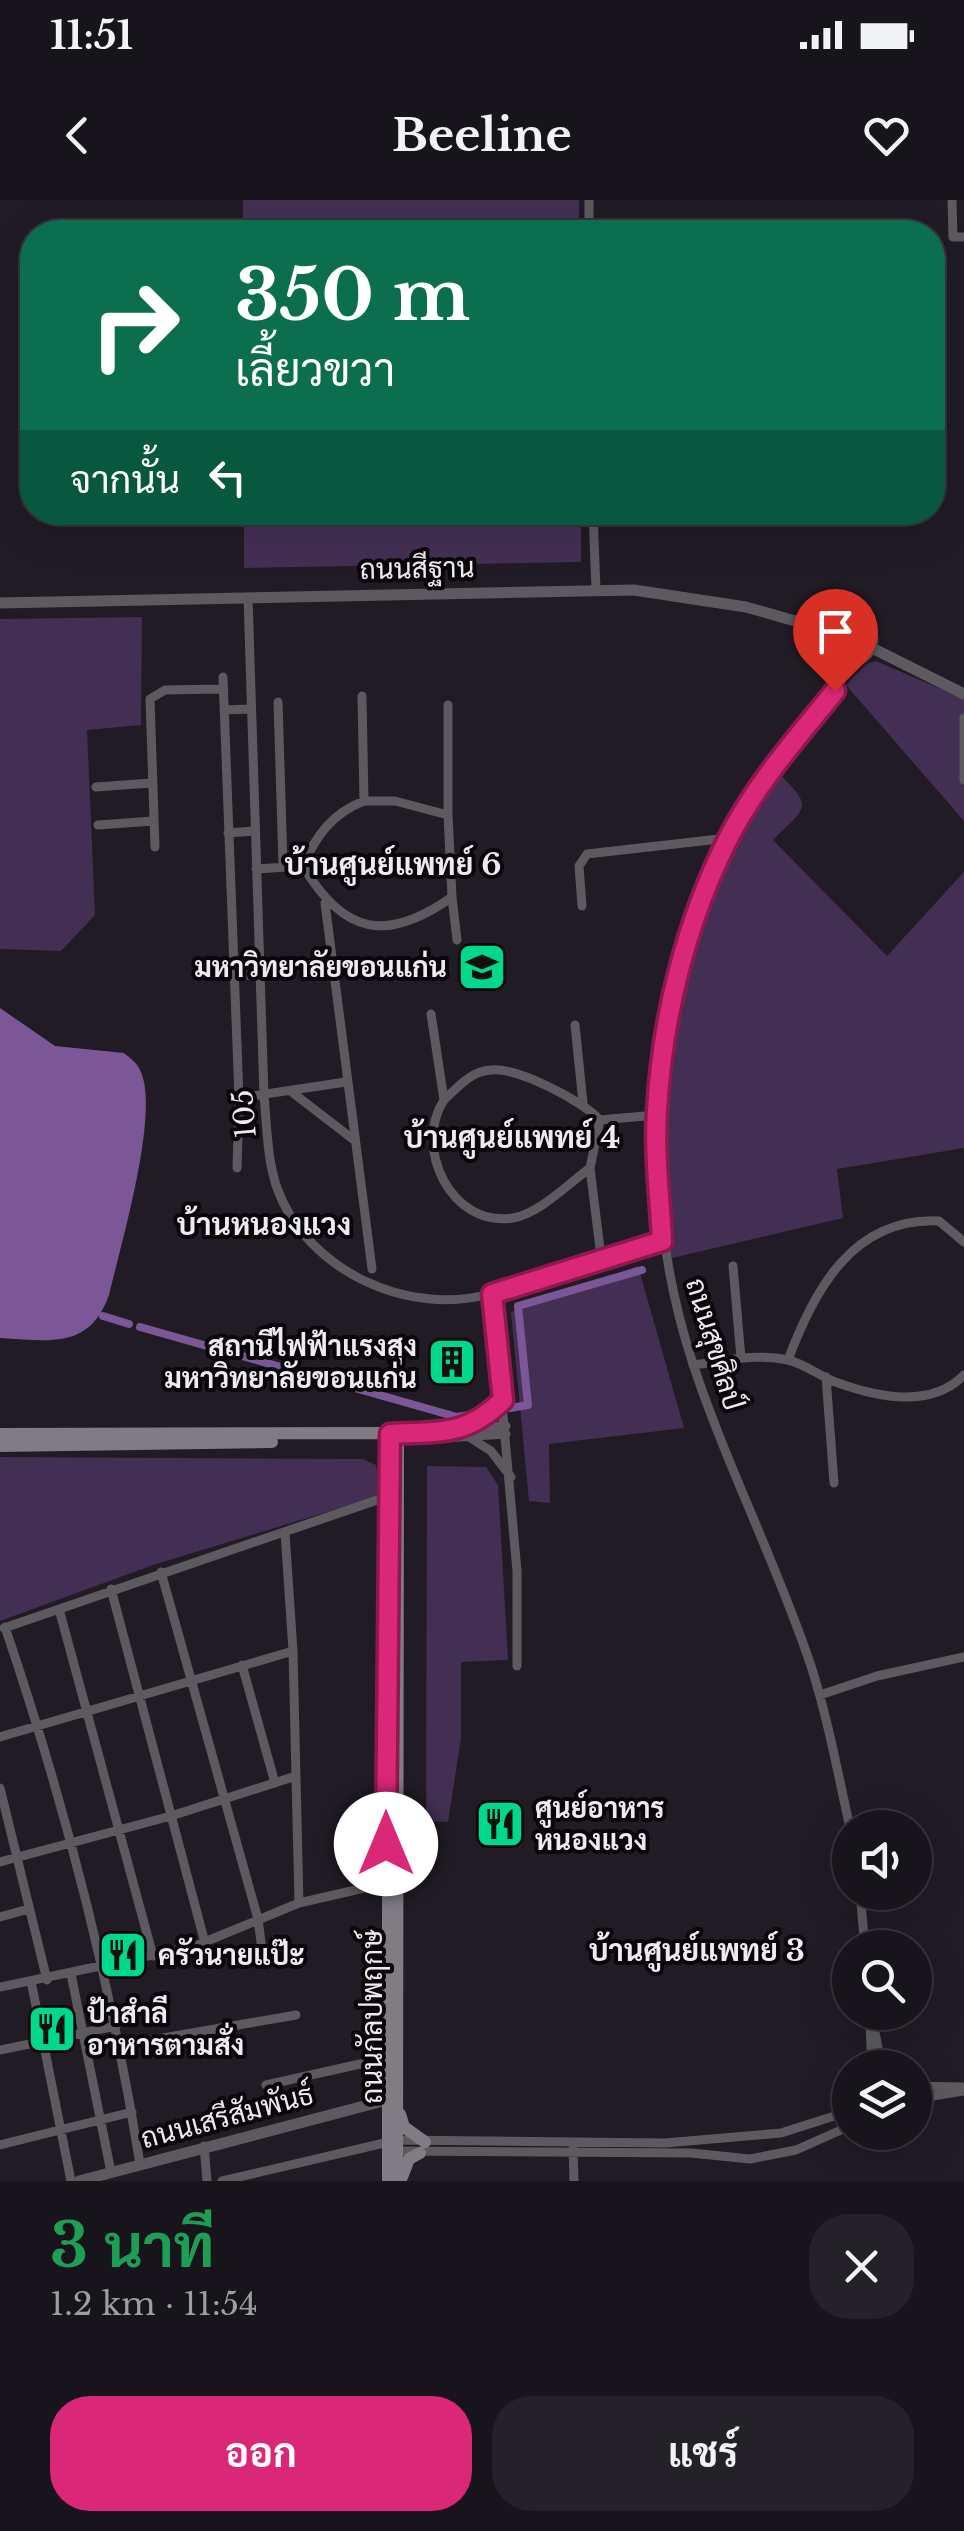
<!DOCTYPE html>
<html lang="th">
<meta charset="utf-8">
<style>
body{margin:0;font-family:"Libre Baskerville",Sarabun,serif;background:#252128;color:#f1f3f6;height:100vh;display:flex;flex-direction:column;font-size:38px;white-space:nowrap}
*{box-sizing:border-box;margin:0}
p{font-size:32px;color:#9f9ea3}
.icon{flex:none;width:55px;height:55px;fill:none;stroke:currentColor;stroke-width:2;stroke-linecap:round;stroke-linejoin:round}
.map{position:relative;height:1981px;overflow:hidden}
.details{display:flex;flex-direction:column;background:#18141b;flex:1}
.details>*{flex:none}
.top-card{position:absolute;left:20px;top:20px;width:925px;height:305px;border-radius:40px;box-shadow:0 10px 40px #0002,0 0 0 2px #36333a;background:#0b6e4f;color:#fff;overflow:hidden}
.fabs{position:absolute;left:832px;top:1610px;display:grid;gap:20px}
.fabs a{display:grid;place-items:center;width:100px;height:100px;border-radius:50%;background:#18141b;box-shadow:0 10px 40px #0002,0 0 0 2px #36333a;font-size:50px}
.pin{position:absolute;display:grid;place-items:center;width:85px;height:85px;color:#fff;margin:-102px -42px;border-radius:50% 50% 50% 0;rotate:-45deg;box-shadow:0 0 10px #0007}
.pin .icon{rotate:45deg}
.me{position:absolute;width:110px;margin:-55px;rotate:0deg;stroke-linejoin:round;filter:drop-shadow(0 0 8px #0008)}
.turn{display:flex;align-items:center;gap:35px;height:210px;padding:0 50px;font-size:45px}
.turn .icon{width:130px;height:130px;stroke-width:2.5}
.turn b{display:block;font-size:70px;line-height:85px}
.then{display:flex;align-items:center;height:95px;padding:0 50px;background:#0003;gap:20px;font-size:38px}
.round{display:grid;place-items:center;flex:none;width:105px;height:105px;border-radius:40px;background:#252128}
.head{display:flex;align-items:center;justify-content:space-between;height:170px;padding:0 50px}
h1{font-size:60px;font-weight:700;line-height:75px;color:#1e9e55}
.button{display:flex;gap:20px;margin-top:auto;padding:20px 50px}
.button a{flex:1;height:115px;border-radius:40px;background:#db2777;color:#fff;font-size:40px;font-weight:700;line-height:115px;text-align:center}
.button a+a{background:#252128;color:#f1f3f6}
.status{display:flex;justify-content:space-between;align-items:center;height:70px;padding:0 50px;background:#18141b;direction:ltr}
.status svg{height:28px;fill:currentColor}
header{display:flex;justify-content:space-between;align-items:center;height:130px;padding:0 50px;background:#18141b;font-size:45px;font-weight:700}
.map>svg:first-child{display:block}
</style>
<div class="status"><b>11:51</b><svg viewBox="0 0 49 12"><path d="M0 12V9h3v3zM5 12V6h3v6zM10 12V3h3v9zM15 12V0h3v12zM26 1h20v11H26zM47 4h2v5h-2z"/></svg></div>
<header><svg class="icon" aria-label="back" viewBox="0 0 24 24"><path d="M15 5l-7 7 7 7"/></svg>Beeline<svg class="icon" aria-label="heart" viewBox="0 0 24 24"><path d="M12 20l-8-8c-3-5 5-10 8-4 3-6 11-1 8 4z"/></svg></header>
<div class="map">
<svg width="964" height="1981" viewBox="0 0 964 1981">
<rect width="100%" height="100%" fill="#201b24"/>
<!-- green -->
<path fill="#432f53" d="M243,0H579V32H243Z
M244,313H581V362L244,368Z
M142,417L141,525L87,530L95,715L61,751L0,749V419Z
M876,461L964,499V621L846,485L866,464Z
M776,571C815,608 807,606 773,640L887,756L964,672V948L837,969L843,1018L672,1058C644,921 679,770 733,644C744,619 762,595 776,571Z
M638,1066L684,1228L549,1244L550,1303L529,1301L511,1112Z
M0,1257L363,1259L376,1265L380,1296L156,1364L0,1421Z
M427,1266L486,1267L498,1285L508,1460L461,1462V1538L448,1622L426,1621Z"/>
<!-- water -->
<path fill="#7b5797" d="M0,808L55,846L124,853C130,858 137,863 140,870C161,910 120,1048 109,1095C90,1149 51,1141 0,1138Z"/>
<g fill="none" stroke-linecap="round" stroke-linejoin="round">
<!-- canal -->
<path stroke="#7b5797" stroke-width="8" d="M103,1116L129,1124
M140,1127L457,1217L487,1212
M510,1208L528,1205L518,1106L642,1070"/>
<!-- minor -->
<path stroke="#5c5a5f" stroke-width="9" d="M589,0V32
M952,0L953,37H964
M593,312L596,390
M248,397L264,896C267,926 267,959 277,988C307,1071 409,1118 493,1093C550,1076 605,1055 663,1041
M846,461C844,499 796,537 775,566C759,588 743,612 730,636C708,674 692,720 681,762C647,895 650,1033 693,1164C727,1267 777,1364 811,1466C828,1519 838,1574 850,1628
M223,477L239,898L237,968
M362,496L364,601
M278,502L283,665
M448,505V615
M224,510L251,509
M964,518V580
M96,587L151,583
M364,601H395L448,615L452,697C387,743 344,735 303,666C316,635 333,613 364,601Z
M98,625L153,621
M228,633L254,631
M155,647L150,499L165,490L223,489
M256,669L303,666
M452,697L457,740
M325,703L372,1069
M582,706L579,666L587,654L728,638
M233,776L260,774
M431,814L444,900C413,947 451,1028 513,1018C540,1013 568,984 590,968L600,920C582,901 518,867 491,870C471,871 458,887 444,900
M575,825L583,903
M293,893L354,940
M239,898L346,882
M600,920L656,915
M590,968L601,1057
M733,1066L741,1158
M492,1093L517,1371V1466
M788,1160C814,1090 853,1017 939,1021L964,1042
M693,1165C724,1161 757,1153 788,1160C805,1164 821,1177 838,1183C878,1197 931,1209 964,1175
M826,1177L834,1283
M473,1225L503,1200
M398,1233L506,1226
M469,1237L491,1251L511,1277
M398,1241L506,1234
M285,1333L293,1451L299,1703
M161,1372L258,1719L262,1750
M111,1389L205,1743
M59,1409L153,1756
M5,1427C64,1601 111,1783 140,1964
M4,1428L389,1296
M242,1465L275,1583
M820,1495L877,1476L964,1457
M0,1537L293,1451
M0,1588L47,1780
M0,1662L171,1616L296,1576
M860,1692L865,1748
M0,1717L29,1709
M71,1774L111,1972
M31,1781L71,1981
M0,1787L195,1746L299,1703L386,1683
M871,1812L882,1868
M870,1825L872,1868
M122,1845L296,1815
M0,1850L116,1826
M266,1885L387,1858
M915,1886L964,1887
M915,1899L964,1891
M0,1945L132,1912
M204,1946L207,1981
M573,1949L574,1981
M394,1951L691,1953L750,1959L796,1950L850,1926
M222,1981L397,1940L665,1943L781,1933L850,1911"/>
<!-- tertiary -->
<path stroke="#5c5a5f" stroke-width="11" d="M0,403L634,390L746,407L830,431
M829 439a22 22 0 1 1 44 0a22 22 0 1 1-44 0Z
M872,448L964,494
M79,1981L387,1900"/>
<!-- secondary -->
<path stroke="#807c84" stroke-width="12" d="M0,1234L398,1233L397,1981
M0,1246L272,1242
M400,1914L404,1927L425,1942
M402,1977L409,1959L420,1953
M388,1981V1481"/>
</g>
<g fill="none" stroke-linecap="round" stroke-linejoin="round">
<!-- route casing -->
<g stroke="#8e194d" stroke-width="25">
<path id="route" d="M386,1644L390,1234C440,1231 465,1237 503,1200L492,1094L662,1041C660,998 654,954 657,911C662,819 686,722 728,639C755,585 797,538 835,491"/>
</g>
<!-- route -->
<use href="#route" stroke="#db2777" stroke-width="18"/>
</g>
<!-- icons -->
<defs>
<g id="university-square" transform="scale(2.5)"><rect x="-9" y="-9" width="18" height="18" rx="4" fill="#00d98c" stroke="#09070a"/><path d="M0-5L7-2L0 1L-7-2ZM-4 1L0 2.5L4 1V4Q0 6-4 4Z" fill="#111"/></g>
<g id="building-square" transform="scale(2.5)"><rect x="-9" y="-9" width="18" height="18" rx="4" fill="#00d98c" stroke="#09070a"/><path d="M-4-6H4V6H1V3H-1V6H-4ZM-2.5-4.3h1.7v1.8h-1.7ZM.8-4.3h1.7v1.8H.8ZM-2.5-1h1.7V.8h-1.7ZM.8-1h1.7V.8H.8Z" fill="#111"/></g>
<g id="restaurant-square" transform="scale(2.5)"><rect x="-9" y="-9" width="18" height="18" rx="4" fill="#00d98c" stroke="#09070a"/><path d="M-5-6h1v4h1v-4h1v4h1v-4h1v5L-1.5 .5V6h-2V.5L-5-1ZM5-6V6H3V1.5H1.5Q1.5-4 5-6Z" fill="#111"/></g>
</defs>
<g fill-rule="evenodd">
<use href="#university-square" x="482" y="767"/>
<use href="#building-square" x="452" y="1162"/>
<use href="#restaurant-square" x="500" y="1624"/>
<use href="#restaurant-square" x="123" y="1755"/>
<use href="#restaurant-square" x="52" y="1829"/>
</g>
<g text-anchor="middle" stroke-width="8" stroke-linejoin="round" paint-order="stroke">
<!-- street labels -->
<g font-size="28" fill="#eeeaf1" stroke="#09070a">
<text transform="translate(417 368) rotate(-1)" y="10">ถนนสีฐาน</text>
<text transform="translate(244 914) rotate(-95)" y="10">105</text>
<text transform="translate(715 1144) rotate(73)" y="10">ถนนสุขศิลป์</text>
<text transform="translate(372 1817) rotate(-90)" y="10">ถนนกัลปพฤกษ์</text>
<text transform="translate(227 1916) rotate(-15)" y="10">ถนนเสรีสัมพันธ์</text>
</g>
<!-- poi labels -->
<g font-size="28" font-weight="bold" fill="#eeeaf1" stroke="#09070a" text-anchor="start">
<text x="447" y="777" text-anchor="end">มหาวิทยาลัยขอนแก่น</text>
<text x="417" y="1156" text-anchor="end">สถานีไฟฟ้าแรงสูง<tspan x="417" dy="32">มหาวิทยาลัยขอนแก่น</tspan></text>
<text x="535" y="1618">ศูนย์อาหาร<tspan x="535" dy="32">หนองแวง</tspan></text>
<text x="158" y="1765">ครัวนายแป๊ะ</text>
<text x="87" y="1823">ป้าสำลี<tspan x="87" dy="32">อาหารตามสั่ง</tspan></text>
</g>
<!-- neighbourhood labels -->
<g font-size="30" font-weight="bold" fill="#eeeaf1" stroke="#09070a">
<text x="393" y="675">บ้านศูนย์แพทย์ 6</text>
<text x="512" y="948">บ้านศูนย์แพทย์ 4</text>
<text x="264" y="1035">บ้านหนองแวง</text>
<text x="697" y="1761">บ้านศูนย์แพทย์ 3</text>
</g>
</g>
</svg>
<div class="fabs">
<a><svg class="icon" aria-label="sound" viewBox="0 0 24 24"><path d="M4 9h4l5-4v14l-5-4H4zM17 9q2 3 0 6"/></svg></a>
<a><svg class="icon" aria-label="search" viewBox="0 0 24 24"><circle cx="10" cy="10" r="6"/><path d="M15 15l6 6"/></svg></a>
<a><svg class="icon" aria-label="layers" viewBox="0 0 24 24"><path d="M12 4l9 5-9 5-9-5zM3 14l9 5 9-5"/></svg></a>
</div>
<div class="pin" style="left:835px;top:491px;background:#d93025"><svg class="icon" aria-label="arrive" viewBox="0 0 24 24"><path d="M6 21V4h12l-3 4 3 4H6"/></svg></div>
<svg class="me" style="left:386px;top:1644px" viewBox="-20 -20 40 40"><circle r="19" fill="#fff"/><path d="M0-13L10 11 0 6-10 11z" fill="#db2777"/></svg>
<div class="top-card">
<div class="turn"><svg class="icon" aria-label="right" viewBox="0 0 24 24"><path d="M7 20v-9h11M14 6l5 5-5 5"/></svg><div><b>350 m</b>เลี้ยวขวา</div></div>
<div class="then">จากนั้น<svg class="icon" aria-label="left" viewBox="0 0 24 24"><path d="M17 20v-9H6M10 6l-5 5 5 5"/></svg></div>
</div>
</div>
<section class="details">
<div class="head"><div><h1>3 นาที</h1><p>1.2 km · 11:54</p></div><a class="round"><svg class="icon" aria-label="close" viewBox="0 0 24 24"><path d="M6 6l12 12M18 6L6 18"/></svg></a></div>
<div class="button"><a>ออก</a><a>แชร์</a></div>
</section>
